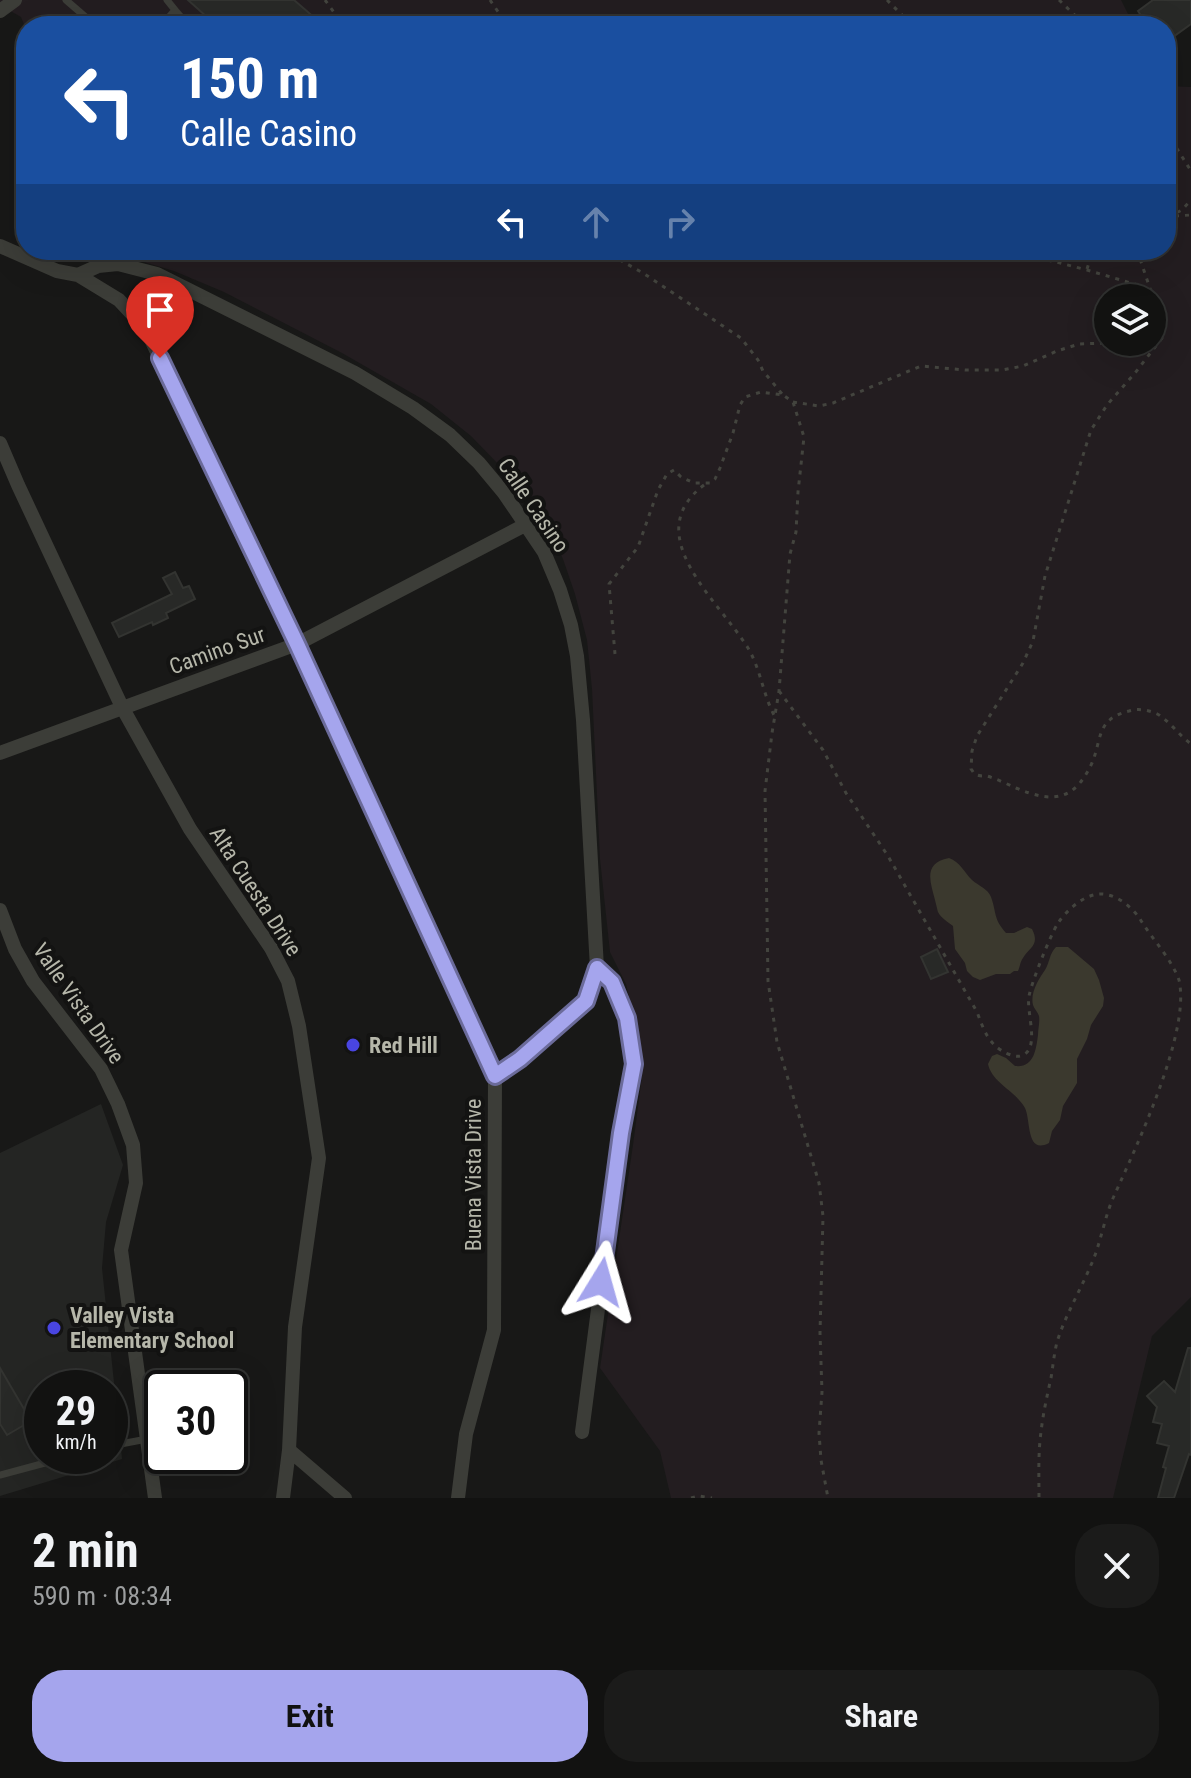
<!DOCTYPE html>
<meta charset="utf-8">
<style>
body{margin:0;font-family:"Roboto Condensed",sans-serif;background:#1b1b1a;color:#f1f3f6;height:100vh;display:flex;flex-direction:column;font-size:30px;white-space:nowrap}
*{box-sizing:border-box;margin:0}
p{font-size:26px;color:#9c9e9f}
.icon{flex:none;width:44px;height:44px;fill:none;stroke:currentColor;stroke-width:2;stroke-linecap:round;stroke-linejoin:round}
.map{position:relative;height:1498px;overflow:hidden}
.details{display:flex;flex-direction:column;background:#121211;flex:1}
.details>*{flex:none}
.guide{position:absolute;left:16px;top:16px;width:1160px;height:244px;border-radius:32px;box-shadow:0 8px 32px #0002,0 0 0 2px #313231;background:#1a4fa0;color:#fff;overflow:hidden}
.tools{position:absolute;left:1094px;top:284px;display:grid;gap:16px}
.tools a{display:grid;place-items:center;width:72px;height:72px;border-radius:50%;background:#121211;box-shadow:0 8px 32px #0002,0 0 0 2px #313231;font-size:40px}
.speed{position:absolute;left:24px;top:1370px;display:flex;gap:16px;font-size:40px;font-weight:700;text-align:center}
.speed>*{display:grid;place-content:center;width:104px;height:104px;border-radius:50%;background:#121211;box-shadow:0 8px 32px #0002,0 0 0 2px #313231;line-height:1}
.speed small{font-size:20px;font-weight:400}
.speed .limit{border:4px solid #111;border-radius:12px;background:#fff;color:#111}
.pin{position:absolute;display:grid;place-items:center;width:68px;height:68px;color:#fff;margin:-82px -34px;border-radius:50% 50% 50% 0;rotate:-45deg;box-shadow:0 0 8px #0007}
.pin .icon{rotate:45deg}
.me{position:absolute;width:88px;margin:-44px;rotate:8deg;stroke-linejoin:round;filter:drop-shadow(0 0 6px #0008)}
.turn{display:flex;align-items:center;gap:28px;height:168px;padding:0 32px;font-size:36px}
.turn .icon{width:104px;height:104px;stroke-width:2.5}
.turn b{display:block;font-size:56px;line-height:68px}
.lanes{display:flex;align-items:center;height:76px;padding:0 32px;background:#0003;justify-content:center;gap:40px;direction:ltr}
.lanes .off{opacity:.35}
.round{display:grid;place-items:center;flex:none;width:84px;height:84px;border-radius:32px;background:#1b1b1a}
.overview{display:flex;align-items:center;justify-content:space-between;height:136px;padding:0 32px}
h1{font-size:48px;font-weight:700;line-height:60px}
.action{display:flex;gap:16px;margin-top:auto;padding:16px 32px}
.action a{flex:1;height:92px;border-radius:32px;background:#a5a5ed;color:#111;font-size:32px;font-weight:700;line-height:92px;text-align:center}
.action a+a{background:#1b1b1a;color:#f1f3f6}
.map>svg:first-child{display:block}
</style>
<div class="map">
<svg width="1191" height="1498" viewBox="0 0 1191 1498">
<rect width="100%" height="100%" fill="#181817"/>
<!-- built -->
<path fill="#242523" fill-rule="evenodd" d="M101,1104L123,1165L106,1222L102,1268L122,1459L0,1496V1153ZM42,1388H110V1456H42Z"/>
<!-- green -->
<path fill="#231d20" fill-rule="evenodd" d="M0,0H1121L1134,26H26V29L21,17L0,5Z
M1166,86L1191,87V1297L1152,1336L1113,1498H671L660,1451L600,1368L633,1145L642,1076V1052L626,984L610,952L600,859L592,689L587,640L575,594L563,559L550,532L502,468L471,436L431,404L342,353L224,292L174,271L127,257L94,256L58,250H1166ZM1108,298H1152V342H1108Z"/>
<!-- water -->
<path fill="#3b392e" d="M949,858C960,862 964,872 972,880C979,886 988,889 991,897C997,914 993,918 1006,933H1014L1027,927L1032,929C1040,945 1030,947 1023,958C1020,962 1020,967 1018,971H1014L1010,974H996L980,980L973,977L967,971L965,963L955,949L953,926C948,922 941,918 938,912C938,912 935,900 935,900C930,881 923,863 949,858Z
M1056,947H1068L1094,969L1099,980L1104,998L1103,1006L1091,1025L1087,1039L1077,1059V1083L1063,1106L1060,1120L1052,1131L1049,1143C1026,1155 1031,1121 1025,1108C1016,1091 992,1083 988,1064L992,1056L997,1054L1006,1058L1015,1066C1034,1068 1036,1050 1038,1035C1038,1029 1040,1022 1039,1016C1038,1012 1034,1009 1033,1005C1030,992 1039,979 1045,970C1050,962 1049,954 1056,947Z"/>
<!-- building -->
<path fill="#282927" stroke="#333431" stroke-width="2" d="M188,0H294L324,26H217Z
M1153,0H1191V24L1166,42V26H1148L1138,11Z
M175,572L183,588L189,586L195,599L166,613L168,618L153,625L152,622L119,637L112,623L172,594L163,578Z
M937,949L948,972L931,979L921,957Z
M1188,1348H1191V1455L1189,1454L1174,1498H1158L1166,1468L1163,1467L1169,1446L1157,1443L1162,1424L1153,1422L1157,1407L1147,1396L1164,1381L1175,1392Z
M0,1368L31,1421L7,1435L0,1424Z"/>
<g fill="none" stroke-linecap="round" stroke-linejoin="round">
<!-- path -->
<path stroke="#43443e" stroke-width="3" stroke-dasharray="4 6" stroke-linecap="butt" d="M325,0L344,26
M490,0L501,16L510,26
M887,0L913,26
M1059,0L1086,26
M1166,131L1191,171
M1175,216L1191,215
M1168,217L1182,210L1191,200
M602,250L643,273L741,338L758,360L763,371L783,395
M1009,250L1087,270L1141,286L1150,290
M1137,250L1159,315L1162,338
M1087,269L1093,250
M1152,341L1162,338L1135,373L1107,405L1091,430L1045,576L1033,641L1023,663L977,736L972,751L971,769C973,771 973,773 975,774C978,776 983,776 987,776C997,779 1007,784 1016,788C1052,803 1074,802 1092,763C1102,739 1096,719 1129,711C1138,708 1150,710 1159,715C1171,723 1180,736 1191,744
M793,402L819,406L833,403L921,366L965,370H1002L1023,366L1057,351L1079,344L1133,342
M704,485C638,535 719,601 748,648C761,670 763,695 775,717
M615,654L609,584L638,547L658,490L667,474L674,470L681,477L694,483H710L715,479L720,468L733,433L740,405L745,397L761,392L783,395L793,402L804,437L798,492L796,532L790,554L779,691L772,733L765,791L768,981L777,1042L819,1183L823,1216L820,1333L822,1392L819,1433L821,1460L828,1498
M779,691L823,750L846,793L888,856L977,1012C984,1030 988,1045 1008,1054C1014,1056 1019,1058 1025,1054C1039,1044 1026,1011 1029,996C1032,981 1050,936 1058,923C1067,910 1084,894 1101,894C1116,894 1132,907 1140,919C1152,939 1171,958 1179,980C1191,1032 1136,1147 1114,1196C1104,1218 1101,1243 1091,1265C1080,1291 1065,1316 1057,1342C1054,1354 1053,1366 1051,1378C1047,1396 1043,1414 1041,1432C1038,1453 1039,1476 1039,1498
M691,1498L699,1496L712,1498"/>
<!-- service -->
<path stroke="#3c3d38" stroke-width="7" d="M66,0L96,26
M167,0L175,10
M161,26L175,10L189,26
M110,1446L147,1439
M0,1475L71,1456"/>
<!-- minor -->
<path stroke="#3c3d38" stroke-width="14" d="M0,11L15,0
M0,246L57,271L78,275L119,300L146,329L297,644L495,1076L494,1330L466,1434L458,1498
M78,275L98,266L118,264L157,274L355,373L413,408L450,435L479,463L504,493L544,552L560,590L571,625L577,656L583,720L597,968L586,1001L520,1059L495,1076
M0,443L18,485L122,707L190,829L271,948L288,981L299,1026L319,1158L295,1327L289,1450L283,1498
M0,753L297,644L525,525
M0,910L15,949L33,981L101,1069L118,1104L133,1145L136,1183L121,1250L155,1498
M582,1432L621,1133L634,1064L627,1018L612,982L597,968
M289,1450L345,1498"/>
</g>
<g fill="none" stroke-linecap="round" stroke-linejoin="round">
<!-- route casing -->
<g stroke="#6b6b9a" stroke-width="20">
<path id="route" d="M160,358L297,644L495,1076L520,1059L586,1001L597,968L612,982L627,1018L634,1064L621,1133L601,1282"/>
</g>
<!-- route -->
<use href="#route" stroke="#a5a5ed" stroke-width="14"/>
</g>
<!-- markers -->
<g fill="#4945e1" stroke="#131312" stroke-width="3">
<circle cx="353" cy="1045" r="8"/>
<circle cx="54" cy="1328" r="8"/>
</g>
<g text-anchor="middle" stroke-width="8" stroke-linejoin="round" paint-order="stroke">
<!-- street labels -->
<g font-size="22" fill="#b6b7aa" stroke="#131312">
<text transform="translate(534 505) rotate(56)" y="8">Calle Casino</text>
<text transform="translate(217 650) rotate(-20)" y="8">Camino Sur</text>
<text transform="translate(256 891) rotate(57)" y="8">Alta Cuesta Drive</text>
<text transform="translate(79 1003) rotate(55)" y="8">Valle Vista Drive</text>
<text transform="translate(473 1175) rotate(-90)" y="8">Buena Vista Drive</text>
</g>
<!-- poi labels -->
<g font-size="22" font-weight="bold" fill="#b6b7aa" stroke="#131312" text-anchor="start">
<text x="369" y="1053">Red Hill</text>
<text x="70" y="1323">Valley Vista<tspan x="70" dy="25">Elementary School</tspan></text>
</g>
</g>
</svg>
<div class="tools">
<a><svg class="icon" aria-label="layers" viewBox="0 0 24 24"><path d="M12 4l9 5-9 5-9-5zM3 14l9 5 9-5"/></svg></a>
</div>
<div class="speed"><div>29<small>km/h</small></div><div class="limit">30</div></div>
<div class="pin" style="left:160px;top:358px;background:#d93025"><svg class="icon" aria-label="arrive" viewBox="0 0 24 24"><path d="M6 21V4h12l-3 4 3 4H6"/></svg></div>
<svg class="me" style="left:601px;top:1282px" viewBox="-20 -20 40 40"><path d="M0-17L14 15 0 8-14 15z" fill="#a5a5ed" stroke="#fff" stroke-width="4"/></svg>
<div class="guide">
<div class="turn"><svg class="icon" aria-label="left" viewBox="0 0 24 24"><path d="M17 20v-9H6M10 6l-5 5 5 5"/></svg><div><b>150 m</b>Calle Casino</div></div>
<div class="lanes"><svg class="icon" aria-label="left" viewBox="0 0 24 24"><path d="M17 20v-9H6M10 6l-5 5 5 5"/></svg><svg class="icon off" aria-label="ahead" viewBox="0 0 24 24"><path d="M12 20V5M6 11l6-6 6 6"/></svg><svg class="icon off" aria-label="right" viewBox="0 0 24 24"><path d="M7 20v-9h11M14 6l5 5-5 5"/></svg></div>
</div>
</div>
<section class="details">
<div class="overview"><div><h1>2 min</h1><p>590 m · 08:34</p></div><a class="round"><svg class="icon" aria-label="close" viewBox="0 0 24 24"><path d="M6 6l12 12M18 6L6 18"/></svg></a></div>
<div class="action"><a>Exit</a><a>Share</a></div>
</section>
